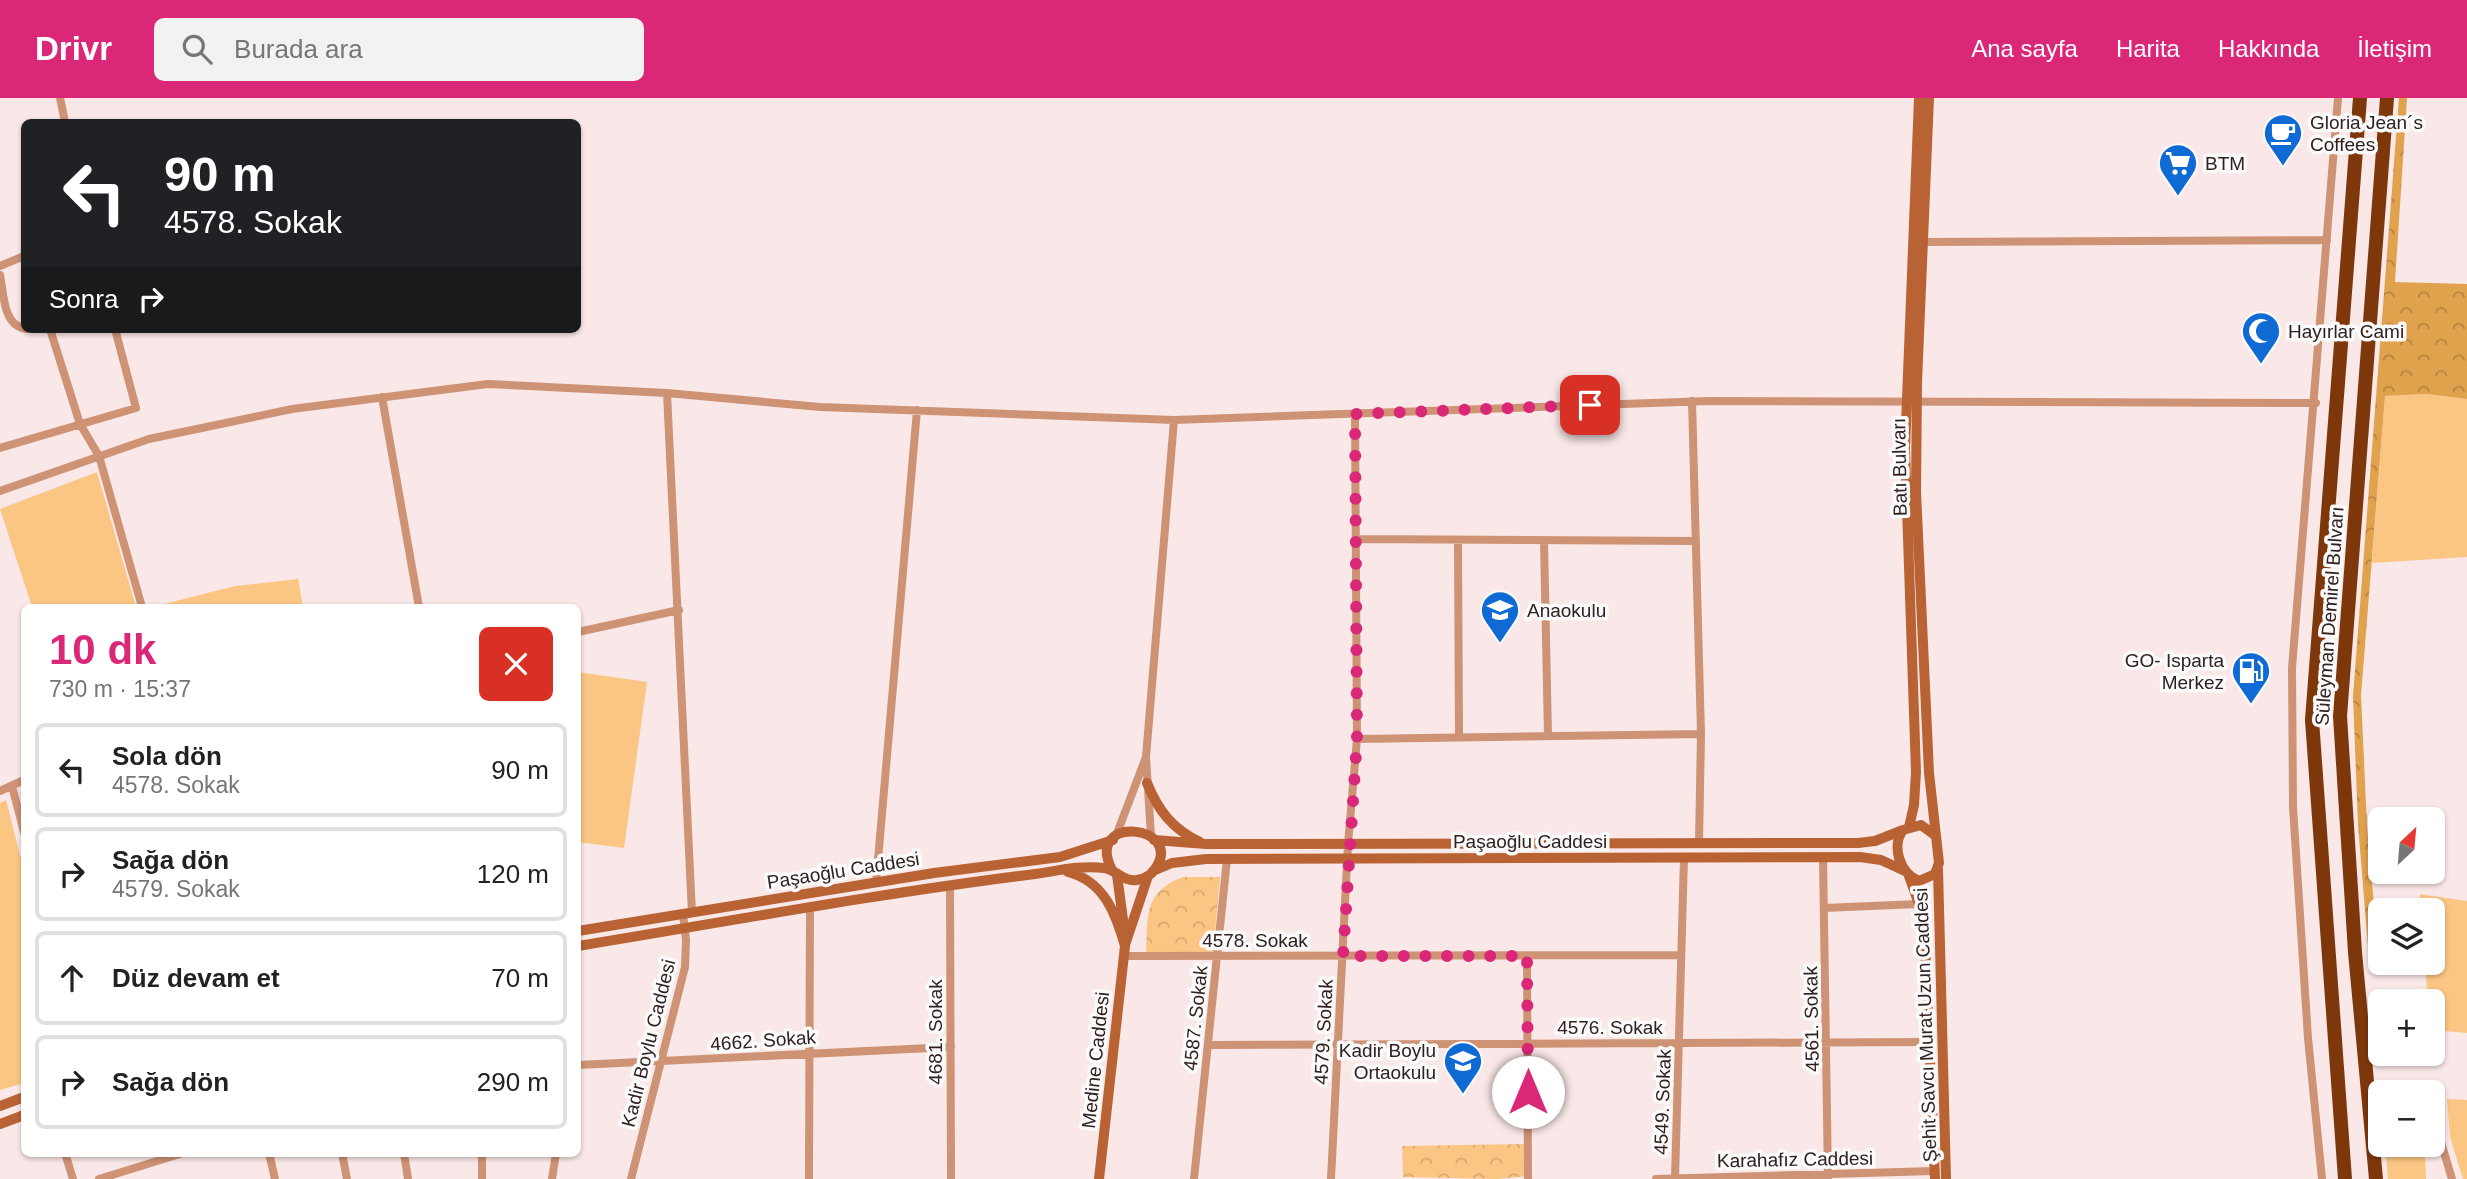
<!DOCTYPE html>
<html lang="tr">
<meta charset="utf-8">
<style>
body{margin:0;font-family:Arial,sans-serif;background:#f2f2f2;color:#222;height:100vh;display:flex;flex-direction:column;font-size:26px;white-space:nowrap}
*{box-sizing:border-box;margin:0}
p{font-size:23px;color:#767676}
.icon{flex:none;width:38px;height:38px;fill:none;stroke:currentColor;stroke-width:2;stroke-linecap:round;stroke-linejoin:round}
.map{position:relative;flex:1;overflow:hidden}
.sheet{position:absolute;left:21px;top:506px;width:560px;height:553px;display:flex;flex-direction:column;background:#fff;border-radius:10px;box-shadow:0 2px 5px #0004}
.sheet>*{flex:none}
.guide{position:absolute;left:21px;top:21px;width:560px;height:214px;border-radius:10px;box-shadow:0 2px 5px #0004;background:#202124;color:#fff;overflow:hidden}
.needle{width:46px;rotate:26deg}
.fabs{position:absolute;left:2368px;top:709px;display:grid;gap:14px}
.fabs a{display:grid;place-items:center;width:77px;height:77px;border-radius:10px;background:#fff;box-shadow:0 2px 5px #0004;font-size:35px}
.pin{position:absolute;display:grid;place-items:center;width:60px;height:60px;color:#fff;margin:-30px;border-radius:14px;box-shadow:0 4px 10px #0006}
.me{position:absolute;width:77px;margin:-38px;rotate:0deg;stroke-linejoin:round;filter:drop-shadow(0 0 5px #0008)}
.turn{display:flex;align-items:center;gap:24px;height:147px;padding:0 28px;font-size:32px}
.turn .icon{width:91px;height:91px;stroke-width:2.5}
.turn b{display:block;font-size:49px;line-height:60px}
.then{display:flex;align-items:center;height:66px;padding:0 28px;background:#0003;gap:14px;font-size:26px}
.round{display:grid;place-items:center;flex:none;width:74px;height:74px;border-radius:10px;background:#f2f2f2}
.head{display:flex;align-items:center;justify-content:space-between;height:119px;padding:0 28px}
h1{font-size:42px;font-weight:700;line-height:52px;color:#db2777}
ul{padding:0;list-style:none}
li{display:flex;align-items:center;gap:21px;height:94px;margin:0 14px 10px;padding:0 14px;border:4px solid #e0e0e0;border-radius:10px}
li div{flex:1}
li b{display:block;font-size:26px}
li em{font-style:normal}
header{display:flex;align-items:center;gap:42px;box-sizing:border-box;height:98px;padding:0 35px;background:#db2777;color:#fff}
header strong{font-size:33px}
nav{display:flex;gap:38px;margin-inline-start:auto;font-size:24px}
.search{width:490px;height:63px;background:#f2f2f2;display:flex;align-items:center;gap:18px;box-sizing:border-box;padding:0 24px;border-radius:10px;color:#767676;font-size:26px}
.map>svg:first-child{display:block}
</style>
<header>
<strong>Drivr</strong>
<div class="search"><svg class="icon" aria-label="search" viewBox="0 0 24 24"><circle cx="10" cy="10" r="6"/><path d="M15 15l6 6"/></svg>Burada ara</div>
<nav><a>Ana sayfa</a><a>Harita</a><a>Hakkında</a><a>İletişim</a></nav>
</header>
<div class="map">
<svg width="2467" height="1081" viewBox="0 0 2467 1081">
<defs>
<pattern id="forest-crowns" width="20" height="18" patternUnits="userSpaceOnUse" patternTransform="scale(1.75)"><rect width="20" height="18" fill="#e1a24d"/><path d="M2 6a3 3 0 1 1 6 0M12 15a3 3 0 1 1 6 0" fill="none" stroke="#b78440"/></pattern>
<pattern id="park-crowns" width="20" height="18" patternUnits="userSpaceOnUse" patternTransform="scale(1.75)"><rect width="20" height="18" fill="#fbc683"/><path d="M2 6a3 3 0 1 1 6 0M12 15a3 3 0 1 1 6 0" fill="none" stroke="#d7aa71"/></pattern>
</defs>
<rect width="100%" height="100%" fill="#f9e8e7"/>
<!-- grass -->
<path fill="#fbc683" d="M2426,296L2467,301V459L2372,465L2385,298Z
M97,374L136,509H32L0,411Z
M298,481L303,509L160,507L235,488Z
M578,574L647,584L624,750L578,744Z
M6,702L24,773V985L0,992V705Z
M2420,796L2467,803V935L2433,932L2432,903H2428L2425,865L2432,864V812H2421Z
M2447,1001L2467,1002V1081H2463L2450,1039Z
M2385,1047H2425L2426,1081H2388Z"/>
<!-- forest -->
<path fill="url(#forest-crowns)" d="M2399,0H2407L2395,184L2467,186V301L2426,296L2385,298L2361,597L2367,728L2379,864L2376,872L2370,873L2358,727L2353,598Z"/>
<!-- park -->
<path fill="url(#park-crowns)" d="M1183,779H1220L1213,856L1146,857C1148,821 1142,794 1183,779Z
M1525,1046L1529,1078L1497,1081L1403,1079L1402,1048Z"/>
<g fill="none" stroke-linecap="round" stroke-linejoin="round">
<!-- street -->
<path stroke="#ce9275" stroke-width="8" d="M60,0L65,24
M1923,144L2327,142
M0,168L24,158
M0,177C4,197 3,229 27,231
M50,231L80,326L99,358L142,509
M667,295L692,815
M382,299L419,509
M1692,303L1701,636L1699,745
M0,350L136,310L115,231
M0,393L149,341L292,311L488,286L667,295L820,309L1174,322L1709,303L2316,305
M1356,441L1696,443
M1458,442L1459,639
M1544,442L1548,638
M578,534L679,512
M1357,641L1701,636
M1146,659L1174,322
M12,688L24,734
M0,693L24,682
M1116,738L1146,659L1151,738
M1823,759L1828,1081
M876,785L917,312
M950,787L951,1081
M1824,810L1919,806
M1124,858L1681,857
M1527,858L1528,1081
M1208,947L1929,944
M578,967L951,949
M2432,1014L2452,1081
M65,1055L73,1081
M269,1055L275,1081
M342,1055L347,1081
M404,1055L408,1081
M99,1081L183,1055
M482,1081V1055
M552,1081L556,1055
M631,1081L685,869L686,842L683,816
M809,1081L810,809
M1194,1081L1227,761
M1331,1081L1348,746L1357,641L1355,316
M1656,1081L1934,1073
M1675,1081L1684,760
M2322,1081L2308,940L2293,709L2292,570L2338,0"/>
<!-- secondary -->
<path stroke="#b96335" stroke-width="10" d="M1929,0L1917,284L1916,394L1929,675L1936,738
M1147,685C1158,712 1172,731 1200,744
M1921,727L1936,738L1939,765L1935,776L1919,783C1900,776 1891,748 1903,732Z
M1909,729L1914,707L1916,674L1905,351L1919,0
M1154,742L1206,746L1858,745L1875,743L1903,732
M1938,771L1946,1081
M1153,773L1172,765L1206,761L1860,759L1881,762L1905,773
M1068,774C1104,783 1116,816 1125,848L1099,1081
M1117,777L1124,829
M1909,778L1919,806L1925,844L1935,1081
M578,833L934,775L1060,759L1113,742
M1125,847L1148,778
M578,848C730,823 882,795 1035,776C1057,773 1081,767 1104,770C1117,772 1123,784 1137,782C1144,781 1151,777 1155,771C1186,727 1083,715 1112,772
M0,1008L24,999
M0,1026L24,1017"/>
<!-- highway -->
<path stroke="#7e370b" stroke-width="14" d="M2345,1081L2312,622L2360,0
M2376,1081L2355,854L2340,618L2387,0"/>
</g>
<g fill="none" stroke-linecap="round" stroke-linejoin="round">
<!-- route -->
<path stroke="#db2777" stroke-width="12" stroke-dasharray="0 21.6" d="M1528,994L1527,858H1343L1357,641L1355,316L1590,307"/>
</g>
<!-- icons -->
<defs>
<g id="cafe-pin" transform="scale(2.0125)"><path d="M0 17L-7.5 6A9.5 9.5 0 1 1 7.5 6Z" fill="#106ad3" stroke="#fafafa"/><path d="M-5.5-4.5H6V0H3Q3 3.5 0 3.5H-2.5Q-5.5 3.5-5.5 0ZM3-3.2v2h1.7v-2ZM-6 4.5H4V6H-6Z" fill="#fff"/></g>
<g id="supermarket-pin" transform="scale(2.0125)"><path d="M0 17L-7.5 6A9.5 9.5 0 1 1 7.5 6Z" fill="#106ad3" stroke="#fafafa"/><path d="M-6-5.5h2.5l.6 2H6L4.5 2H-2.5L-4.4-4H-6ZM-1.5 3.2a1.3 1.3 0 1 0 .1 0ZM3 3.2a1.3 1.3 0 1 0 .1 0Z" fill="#fff"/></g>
<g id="mosque-pin" transform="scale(2.0125)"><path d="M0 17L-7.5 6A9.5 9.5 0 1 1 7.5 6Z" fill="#106ad3" stroke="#fafafa"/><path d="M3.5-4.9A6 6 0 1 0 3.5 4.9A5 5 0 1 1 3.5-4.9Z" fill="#fff"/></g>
<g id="school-pin" transform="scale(2.0125)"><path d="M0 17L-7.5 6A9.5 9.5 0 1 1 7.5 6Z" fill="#106ad3" stroke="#fafafa"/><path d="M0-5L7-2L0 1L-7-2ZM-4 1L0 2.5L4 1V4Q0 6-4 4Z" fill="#fff"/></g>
<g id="fuel-pin" transform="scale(2.0125)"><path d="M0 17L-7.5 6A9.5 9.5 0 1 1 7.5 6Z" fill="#106ad3" stroke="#fafafa"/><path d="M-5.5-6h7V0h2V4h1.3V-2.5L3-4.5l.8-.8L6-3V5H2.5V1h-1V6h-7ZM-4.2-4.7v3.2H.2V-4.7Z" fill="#fff"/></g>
</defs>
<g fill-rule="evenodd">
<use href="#cafe-pin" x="2283" y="35"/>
<use href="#supermarket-pin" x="2178" y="65"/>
<use href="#mosque-pin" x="2261" y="233"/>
<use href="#school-pin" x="1500" y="512"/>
<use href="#fuel-pin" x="2251" y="573"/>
<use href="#school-pin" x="1463" y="963"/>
</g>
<g text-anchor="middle" stroke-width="7" stroke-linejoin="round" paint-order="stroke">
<!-- poi labels -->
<g font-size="19" fill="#302120" stroke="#fafafa" text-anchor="start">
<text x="2310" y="31">Gloria Jean´s<tspan x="2310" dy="22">Coffees</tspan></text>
<text x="2205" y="72">BTM</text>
<text x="2288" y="240">Hayırlar Cami</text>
<text x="1527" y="519">Anaokulu</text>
<text x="2224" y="569" text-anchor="end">GO- Isparta<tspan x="2224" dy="22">Merkez</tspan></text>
<text x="1436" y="959" text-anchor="end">Kadir Boylu<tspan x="1436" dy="22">Ortaokulu</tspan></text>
</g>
<!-- street labels -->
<g font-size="19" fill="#302120" stroke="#fafafa">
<text transform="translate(1899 369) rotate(-91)" y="7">Batı Bulvarı</text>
<text transform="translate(2329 518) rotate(-86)" y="7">Süleyman Demirel Bulvarı</text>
<text x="1530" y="750">Paşaoğlu Caddesi</text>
<text transform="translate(843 772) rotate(-9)" y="7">Paşaoğlu Caddesi</text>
<text x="1255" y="849">4578. Sokak</text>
<text transform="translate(1195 920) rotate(-84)" y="7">4587. Sokak</text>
<text transform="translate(1811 921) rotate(-91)" y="7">4561. Sokak</text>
<text transform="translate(1925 927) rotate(-92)" y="7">Şehit Savcı Murat Uzun Caddesi</text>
<text x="1610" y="936">4576. Sokak</text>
<text transform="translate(935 934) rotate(-90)" y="7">4681. Sokak</text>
<text transform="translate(1323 934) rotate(-87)" y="7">4579. Sokak</text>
<text transform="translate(763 942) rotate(-4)" y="7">4662. Sokak</text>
<text transform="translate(648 945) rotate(-76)" y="7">Kadir Boylu Caddesi</text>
<text transform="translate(1095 962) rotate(-84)" y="7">Medine Caddesi</text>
<text transform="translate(1662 1004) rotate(-88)" y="7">4549. Sokak</text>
<text transform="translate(1795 1061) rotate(-1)" y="7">Karahafız Caddesi</text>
</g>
</g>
</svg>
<div class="fabs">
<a><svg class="needle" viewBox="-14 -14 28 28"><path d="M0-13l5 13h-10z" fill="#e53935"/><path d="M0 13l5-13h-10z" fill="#767676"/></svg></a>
<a><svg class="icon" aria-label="layers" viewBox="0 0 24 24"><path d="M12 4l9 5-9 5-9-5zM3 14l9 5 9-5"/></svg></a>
<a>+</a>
<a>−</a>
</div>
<div class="pin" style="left:1590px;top:307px;background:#d93025"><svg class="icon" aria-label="arrive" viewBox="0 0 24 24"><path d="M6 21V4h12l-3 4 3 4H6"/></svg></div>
<svg class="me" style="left:1528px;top:994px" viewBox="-20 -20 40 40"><circle r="19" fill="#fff"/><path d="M0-13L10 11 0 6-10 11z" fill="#db2777"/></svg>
<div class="guide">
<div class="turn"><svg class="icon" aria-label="left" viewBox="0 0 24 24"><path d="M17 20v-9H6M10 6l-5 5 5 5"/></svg><div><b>90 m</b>4578. Sokak</div></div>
<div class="then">Sonra<svg class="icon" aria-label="right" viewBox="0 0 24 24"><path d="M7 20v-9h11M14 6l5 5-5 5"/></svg></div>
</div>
<section class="sheet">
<div class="head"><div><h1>10 dk</h1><p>730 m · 15:37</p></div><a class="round" style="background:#d93025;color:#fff"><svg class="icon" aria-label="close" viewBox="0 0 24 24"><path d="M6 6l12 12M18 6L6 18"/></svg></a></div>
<ul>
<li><svg class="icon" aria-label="left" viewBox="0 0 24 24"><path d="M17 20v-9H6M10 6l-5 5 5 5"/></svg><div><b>Sola dön</b><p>4578. Sokak</p></div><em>90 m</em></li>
<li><svg class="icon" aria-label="right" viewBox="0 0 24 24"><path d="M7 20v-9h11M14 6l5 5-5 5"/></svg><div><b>Sağa dön</b><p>4579. Sokak</p></div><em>120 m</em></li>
<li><svg class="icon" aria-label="ahead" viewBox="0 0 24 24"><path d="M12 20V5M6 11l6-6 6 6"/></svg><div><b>Düz devam et</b></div><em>70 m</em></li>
<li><svg class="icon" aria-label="right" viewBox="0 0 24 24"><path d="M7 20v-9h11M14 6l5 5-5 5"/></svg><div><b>Sağa dön</b></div><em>290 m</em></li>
</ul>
</section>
</div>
